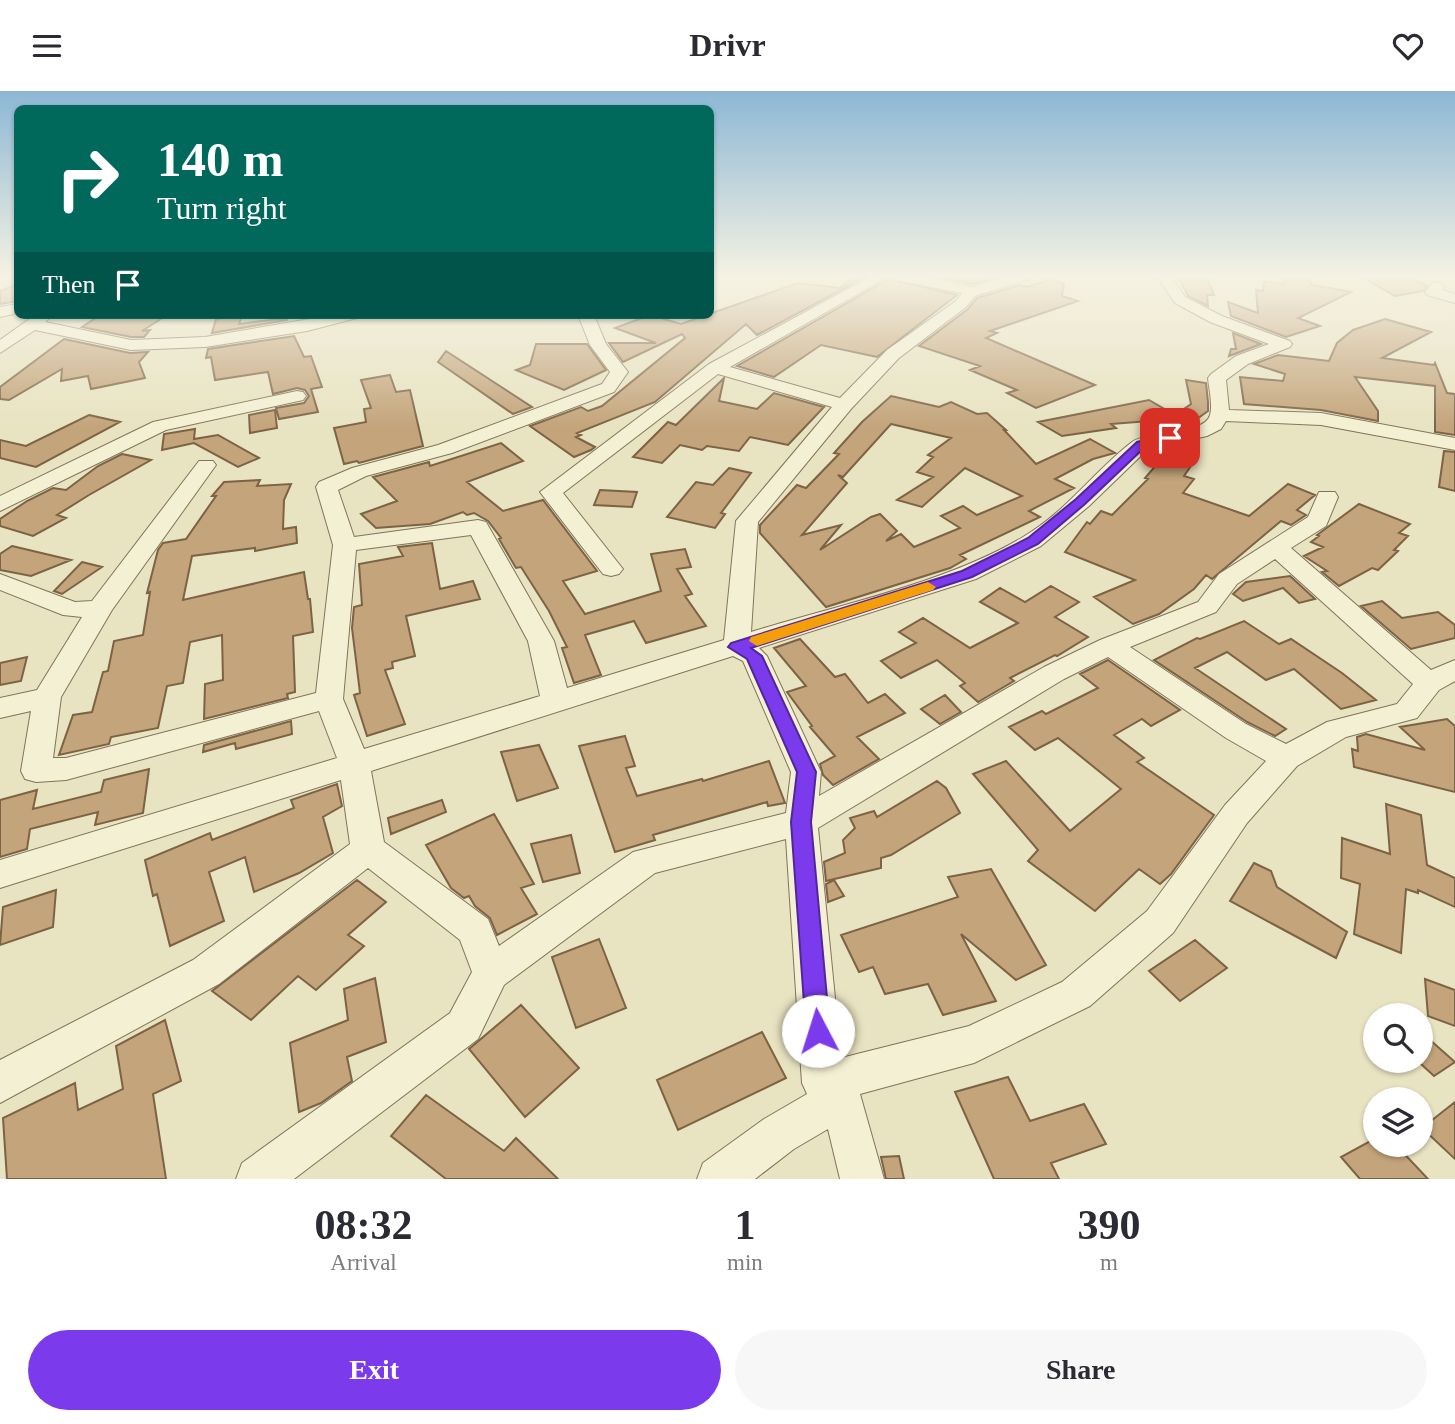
<!DOCTYPE html>
<style>
body{margin:0;font-family:"Times New Roman",serif;background:#f7f7f7;color:#2b2b33;height:100vh;display:flex;flex-direction:column;font-size:26px;white-space:nowrap}
*{box-sizing:border-box;margin:0}
p{font-size:23px;color:#7c7c81}
.icon{flex:none;width:38px;height:38px;fill:none;stroke:currentColor;stroke-width:2;stroke-linecap:round;stroke-linejoin:round}
.map{position:relative;height:1088px;overflow:hidden}
.sheet{display:flex;flex-direction:column;background:#fff;flex:1}
.sheet>*{flex:none}
.top-card{position:absolute;left:14px;top:14px;width:700px;height:214px;border-radius:10px;box-shadow:0 2px 5px #0004;background:#00695c;color:#fff;overflow:hidden}
.fabs{position:absolute;left:1363px;top:912px;display:grid;gap:14px}
.fabs a{display:grid;place-items:center;width:70px;height:70px;border-radius:50%;background:#fff;box-shadow:0 2px 5px #0004;font-size:35px}
.pin{position:absolute;display:grid;place-items:center;width:60px;height:60px;color:#fff;margin:-30px;border-radius:14px;box-shadow:0 4px 10px #0006}
.me{position:absolute;width:77px;margin:-38px;rotate:355deg;stroke-linejoin:round;filter:drop-shadow(0 0 5px #0008)}
.turn{display:flex;align-items:center;gap:24px;height:147px;padding:0 28px;font-size:32px}
.turn .icon{width:91px;height:91px;stroke-width:2.5}
.turn b{display:block;font-size:49px;line-height:60px}
.then{display:flex;align-items:center;height:66px;padding:0 28px;background:#0003;gap:14px;font-size:26px}
.eta{display:flex;justify-content:space-evenly;align-items:center;height:119px;text-align:center}
.eta b{font-size:42px;font-weight:700;line-height:49px}
.button{display:flex;gap:14px;margin-top:auto;padding:14px 28px}
.button a{flex:1;height:80px;border-radius:42px;background:#7c3aed;color:#fff;font-size:28px;font-weight:700;line-height:80px;text-align:center}
.button a+a{background:#f7f7f7;color:#2b2b33}
header{display:flex;justify-content:space-between;align-items:center;height:91px;padding:0 28px;background:#fff;font-size:32px;font-weight:700}
.map>svg:first-child{display:block}
</style>
<header><svg class="icon" aria-label="menu" viewBox="0 0 24 24"><path d="M4 6h16M4 12h16M4 18h16"/></svg>Drivr<svg class="icon" aria-label="heart" viewBox="0 0 24 24"><path d="M12 20l-8-8c-3-5 5-10 8-4 3-6 11-1 8 4z"/></svg></header>
<div class="map">
<svg width="1455" height="1088" viewBox="0 0 1455 1088">
<rect width="100%" height="100%" fill="#e8e3c1"/>
<!-- building -->
<path fill="#c3a47b" stroke="#7c6343" stroke-width="2" fill-rule="evenodd" d="M855,185H867L757,244L746,233L655,311L577,342L581,344L576,346L595,356L591,359L574,366L530,335L581,316L588,320L602,315L685,247L682,243L623,271L609,252H656L615,237L650,224L681,233L798,192L840,197Z
M933,185H990L996,187L973,193Z
M1178,185H1206L1214,204H1207L1208,215L1188,205Z
M1284,185H1307L1312,194L1351,201L1298,227L1320,235L1286,246L1231,225L1228,211L1258,222L1256,199L1263,200L1264,190L1284,193Z
M1360,185H1407L1427,195L1423,200L1395,205Z
M889,188L957,204L877,266L821,254L774,286L737,275Z
M1051,188L1064,193L1062,205L1078,210L990,240L997,242L986,247L1095,294L1036,317L1007,302L1017,299L970,279L980,275L919,255L968,218L977,207L1020,194L1028,196Z
M18,193V210L0,213V200Z
M100,224H167L142,240L150,239L144,246H131L82,236Z
M223,224H242L239,233L286,227L287,229L212,242L216,228L222,227Z
M1385,228L1431,241L1382,267L1434,274L1435,272L1447,302L1455,303V344L1435,341V295L1355,286L1378,320V330L1321,319L1244,313L1240,286L1283,290L1285,283L1254,273L1278,264L1329,270L1337,252L1353,239Z
M1233,242L1261,253L1229,265L1231,258H1236Z
M294,245L304,266L311,265L322,296L311,298L318,321L279,328L276,317L304,312L309,305L305,299L297,297L273,303L268,281L215,289L211,266L206,267L208,258Z
M64,248L130,262L148,261L139,271L145,287L91,298L88,285L61,290L62,278L9,309L0,308V296Z
M536,253H587L606,279L564,299L516,279L530,274Z
M446,260L532,316L513,323L438,271Z
M390,284L396,301L410,299L423,355L359,372L357,370L344,373L334,337L366,331L364,318L371,317L361,289Z
M724,287L719,310L757,318L774,302L824,316L788,354L750,346L739,360L707,355L702,359L680,354L662,372L633,366L668,331L676,334Z
M1186,289L1206,292L1208,311V320L1190,333L1175,328L1111,333L1116,337L1062,345L1038,331L1149,309L1175,324L1191,313Z
M891,305L939,316L951,311L977,323L987,322L1006,339H1004L1036,373L1090,348L1115,362L1093,368L1055,388L1074,397L1029,420L1040,426L960,464L966,468L950,477L826,516L760,442V434L797,394L806,397L839,363L834,362L862,331ZM891,333L951,347L928,364L933,366L917,381L933,386L897,409L922,416L965,377L1022,405L977,424L963,415L941,425L960,437L914,456L901,443L886,450L897,440L880,423L871,426L820,459L841,434L802,444L847,392L838,384L843,386Z
M275,319L277,337L250,342L249,324Z
M89,324L120,331L36,376L0,367V349L26,355Z
M195,338L194,348L218,344L259,367L238,376L194,352L162,359L164,343Z
M501,352L523,370L467,391L503,420L543,409L597,480L563,490L585,523L661,500L651,463L685,458L691,476L677,478L692,503L685,505L706,535L646,552L634,530L585,544L601,584L574,592L562,557L567,556L549,520L521,476L516,477L499,448L501,447L488,430L474,422L467,424L463,421L430,433L376,437L361,423L397,410L373,386L429,371L430,375Z
M1444,360L1455,361V400L1439,396Z
M122,363L151,369L89,404L57,424L66,427L33,445L0,435V428L27,410L53,397L66,399L98,375Z
M1165,364L1193,372L1184,385L1194,388L1183,402L1249,425L1288,393L1315,404L1297,419L1306,424L1291,434L1281,430L1212,488L1206,484L1194,498L1159,523L1133,533L1094,506L1135,489L1065,461L1087,431L1090,433L1101,420L1112,424L1148,388L1145,387Z
M729,377L751,382L721,422L725,423L715,437L667,426L696,391L713,394Z
M260,389L257,395L291,393L284,409L283,438L296,436L297,452L255,460V457L192,465L183,509L304,481L308,508H310L313,541L293,545L295,601L287,603L288,607L204,628L205,593L223,589L222,544L190,551L183,592L167,595L158,637L111,646L109,653L59,664L73,624L92,621L103,581L108,580L114,550L143,544L150,501L147,502L158,459L163,452L186,448L216,405H212L224,391Z
M600,399L637,401L632,416L594,414Z
M1359,413L1410,433L1399,442L1408,445L1394,459L1398,460L1378,479L1372,477L1339,495L1322,481L1327,480L1304,465L1323,456L1311,451L1319,445L1317,444Z
M432,452L440,498L473,490L480,508L406,525L415,565L392,571L393,577L385,579L405,633L367,645L354,604L360,602L352,537L354,516L362,514L359,473L403,465L398,456Z
M12,455L71,469L31,485L0,479V463Z
M82,471L102,476L62,503L54,500Z
M1290,485L1315,508L1299,512L1283,497L1243,510L1233,503L1246,491Z
M1051,495L1079,511L1055,526L1088,546L1057,565L1055,564L1010,587L1014,590L978,611L960,595L965,592L937,569L901,587L881,570L916,552L899,541L923,527L970,557L1018,532L980,511L1000,497L1025,511Z
M1382,510L1402,527L1438,521L1455,534V547L1411,558L1361,515Z
M1244,530L1279,553L1291,548L1342,582L1376,609L1341,618L1294,578L1266,589L1227,561L1195,577L1286,638L1275,645L1247,631L1154,569L1197,547L1200,548Z
M800,548L835,586L845,583L868,612L885,603L905,622L857,646L879,668L833,694L823,684L820,673L835,665L810,636L812,635L787,601L806,595L774,557Z
M27,566L21,590L0,594V572Z
M1108,569L1180,619L1151,635L1142,628L1114,644L1144,667L1137,671L1214,724L1171,783L1160,793L1139,778L1095,820L1028,770L1038,759L973,683L1006,670L1070,740L1121,698L1058,647L1035,659L1009,636L1042,620L1046,623L1098,597L1080,583Z
M945,604L961,621L940,633L921,618Z
M1447,628L1455,635V701L1354,676L1352,658L1358,660L1357,646L1366,643L1425,659L1400,636Z
M291,630L292,643L236,658L235,652L203,661L204,654Z
M625,645L635,675L626,677L637,705L702,688L703,690L769,670L785,712L768,715L767,711L653,744L655,749L615,761L579,655Z
M539,654L558,697L517,710L501,661Z
M149,678L143,722L95,734L98,721L30,738L27,758L0,766V709L37,699L33,718L101,701L104,689Z
M937,690L946,697L960,722L891,764L881,767V777L826,790L824,771L845,762L843,749L855,737L850,727L874,720L877,726Z
M337,693L342,715L323,726L333,762L299,782L254,801L245,766L209,781L224,830L170,855L157,803L153,805L145,769L210,742L212,749L294,717L291,709Z
M442,709L446,721L391,743L388,727Z
M1386,713L1421,724L1427,774L1455,787V816L1418,799V802L1406,798L1401,862L1354,843L1360,793L1341,787L1342,747L1390,763Z
M494,723L534,793L521,797L537,823L497,844L490,827L475,815L469,805L464,807L451,797L426,754Z
M571,744L580,782L543,791L531,753Z
M1254,772L1271,780L1277,796L1347,841L1336,867L1230,810Z
M991,778L1046,874L1016,889L961,843L996,910L943,924L928,893L885,903L873,876L859,881L841,844L958,806L948,786Z
M357,789L386,811L348,844L364,855L316,899L298,885L251,929L212,900Z
M834,789L844,805L828,811L826,793Z
M56,799L53,836L0,854L3,816Z
M599,848L626,917L576,937L552,866Z
M1195,849L1227,877L1180,910L1149,880Z
M375,887L386,951L347,966L352,990L321,1012L299,1021L290,952L348,929L344,898Z
M1425,888L1455,899V935L1428,925Z
M521,914L579,977L525,1026L469,958Z
M165,929L181,990L153,1003L166,1088H7L3,1027L75,992L78,1019L123,998L116,955Z
M762,941L786,987L678,1039L657,989Z
M1421,941L1455,971L1434,985L1421,973Z
M1008,986L1030,1030L1084,1013L1106,1053L1051,1072L1059,1088H994L955,1001Z
M426,1004L504,1060L516,1047L558,1088H446L391,1045Z
M1455,1011V1068L1422,1037Z
M1376,1047V1054H1396L1428,1088H1360L1341,1066Z
M899,1065L904,1088H886L881,1066Z"/>
<g fill="none" stroke-linecap="round" stroke-linejoin="round">
<!-- minor casing -->
<g stroke="#80745a" stroke-width="2">
<path id="minor" d="M872,185H920L973,196L1010,185H1031L1029,188L975,205L966,216L899,267L851,318L758,431L751,541C838,514 946,492 1023,446C1065,422 1094,380 1132,351C1147,340 1205,344 1210,324C1213,314 1209,298 1208,287L1211,283L1236,265L1269,253L1210,231L1175,212L1157,185H1171L1185,206L1222,225L1290,250L1292,253L1290,256L1248,273L1226,289L1229,319L1321,322L1455,347V359L1321,334L1226,330L1221,338L1207,345L1148,358L1089,415L1041,455L976,488L759,557L767,565L821,681L819,705L1044,576L1100,549L1198,511L1219,483L1308,426L1319,401H1335L1338,406L1326,435L1291,457L1431,579L1455,569V590L1439,599L1417,627L1346,646L1297,675L1247,732L1173,842L1090,915L974,972L860,1003L884,1088H840L828,1038L794,1058L755,1088H697L703,1072L764,1028L807,1003L802,992L786,748L655,782L504,894L478,948L294,1088H236L242,1072L450,922L472,881L460,849L368,777L219,893L0,1012V969L193,869L350,753L341,689L0,797V769L337,667L319,620L66,689L36,691L25,688L21,680L31,620L0,627V607L37,599L82,526L63,524L0,499V483L75,511L92,510L199,370H213L216,374L112,519L61,606L53,667H66L316,602L333,454L316,396L319,391L352,377L438,354L602,293L610,281L590,254L578,224H594L606,253L628,281L614,301L452,362L366,385L338,399L354,446L478,429L486,431L554,550L567,597L724,549L736,430L832,316L718,283L563,402L619,473L623,478L619,483L611,485L603,483L540,401L709,273ZM889,185L896,189L962,202L956,210L887,259L840,307L730,276ZM471,444L528,550L540,605L364,658L343,608L356,459ZM1275,468L1413,593L1397,613L1327,631L1286,653L1246,633L1130,556L1216,521L1237,493ZM733,565L743,570L791,681L786,722L633,761L499,855L488,828L384,751L371,680ZM1108,566L1226,647L1266,670L1225,714L1147,820L1062,891L969,935L841,967L818,737L1064,588Z
M1438,191L1445,195L1442,199L1455,203V212L1427,204L1425,201L1433,192Z
M18,213V222L0,226V216Z
M35,224H53L45,231L131,249L205,246L333,224H360L357,227L307,240L205,256L131,259L35,239L0,262V249Z
M297,300L303,301L306,305L303,309L166,339L0,420V405L153,331Z"/>
</g>
<!-- minor -->
<use href="#minor" fill="#f4f0d3" fill-rule="evenodd"/>
</g>
<!-- sky -->
<linearGradient id="sky" x2="0" y2="1"><stop stop-color="#8cb7d5"/><stop offset="0.55" stop-color="#f5f2e3"/><stop offset="1" stop-color="#f5f2e3" stop-opacity="0"/></linearGradient>
<rect width="1455" height="337" fill="url(#sky)"/>
<!-- route -->
<path fill="#7c3aed" stroke="#51269a" stroke-width="2" d="M1170,343L1176,347L1175,350L1145,356L1085,413L1038,453L972,486L751,557L762,565L816,681L811,731L830,940L827,948L818,952L810,948L806,940L791,731L797,681L747,568L728,556L731,552L962,480L1028,447L1076,408L1137,351Z"/>
<!-- slow -->
<path fill="#f59e0b" d="M928,491L936,496L933,499L763,553L757,555L749,550L751,546Z"/>
</svg>
<div class="fabs">
<a><svg class="icon" aria-label="search" viewBox="0 0 24 24"><circle cx="10" cy="10" r="6"/><path d="M15 15l6 6"/></svg></a>
<a><svg class="icon" aria-label="layers" viewBox="0 0 24 24"><path d="M12 4l9 5-9 5-9-5zM3 14l9 5 9-5"/></svg></a>
</div>
<div class="pin" style="left:1170px;top:347px;background:#d93025"><svg class="icon" aria-label="arrive" viewBox="0 0 24 24"><path d="M6 21V4h12l-3 4 3 4H6"/></svg></div>
<svg class="me" style="left:818px;top:940px" viewBox="-20 -20 40 40"><circle r="19" fill="#fff"/><path d="M0-13L10 11 0 6-10 11z" fill="#7c3aed"/></svg>
<div class="top-card">
<div class="turn"><svg class="icon" aria-label="right" viewBox="0 0 24 24"><path d="M7 20v-9h11M14 6l5 5-5 5"/></svg><div><b>140 m</b>Turn right</div></div>
<div class="then">Then<svg class="icon" aria-label="arrive" viewBox="0 0 24 24"><path d="M6 21V4h12l-3 4 3 4H6"/></svg></div>
</div>
</div>
<section class="sheet">
<div class="eta">
<div><b>08:32</b><p>Arrival</p></div>
<div><b>1</b><p>min</p></div>
<div><b>390</b><p>m</p></div>
</div>
<div class="button"><a>Exit</a><a>Share</a></div>
</section>
